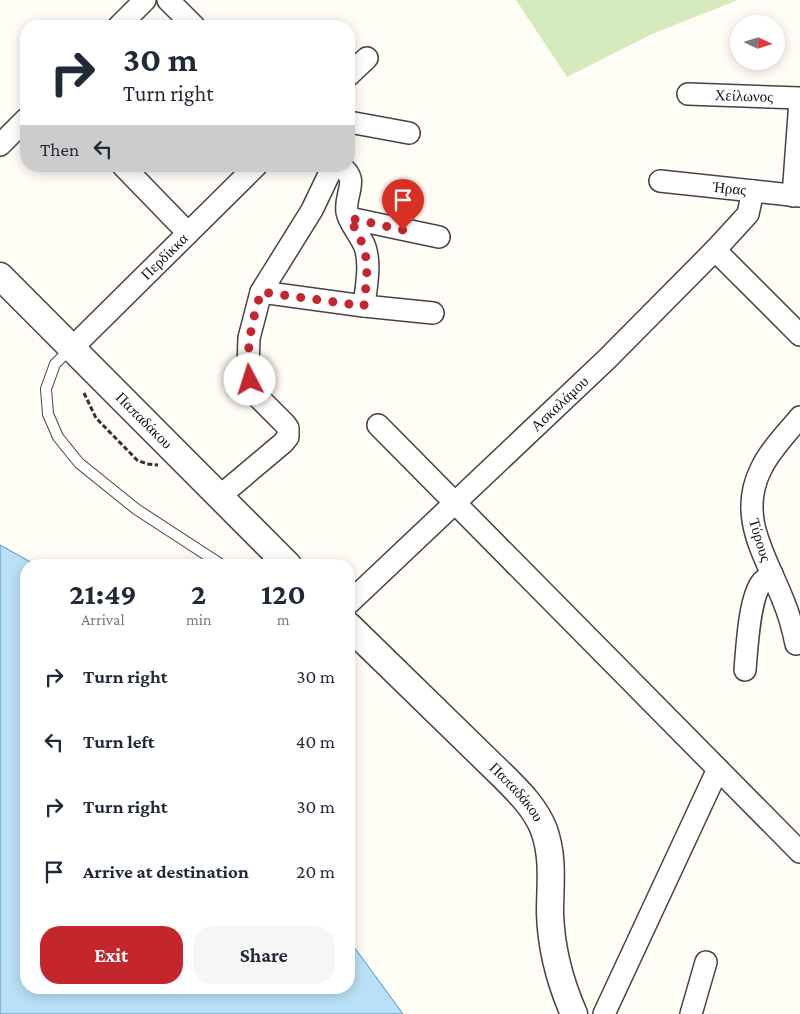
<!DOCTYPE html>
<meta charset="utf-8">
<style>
body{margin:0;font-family:"Crimson Pro",serif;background:#f6f6f7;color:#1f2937;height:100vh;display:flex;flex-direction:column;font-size:19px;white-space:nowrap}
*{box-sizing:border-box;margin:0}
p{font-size:16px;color:#747a83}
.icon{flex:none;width:28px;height:28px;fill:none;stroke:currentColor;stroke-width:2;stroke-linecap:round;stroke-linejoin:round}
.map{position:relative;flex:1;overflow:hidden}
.sheet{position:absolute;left:20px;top:559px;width:335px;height:435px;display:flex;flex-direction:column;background:#fff;border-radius:20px;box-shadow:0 2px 12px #0003}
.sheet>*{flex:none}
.top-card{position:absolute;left:20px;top:20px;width:335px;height:152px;border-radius:20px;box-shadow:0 2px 12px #0003;background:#fff;color:#1f2937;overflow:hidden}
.needle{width:32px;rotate:94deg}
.buttons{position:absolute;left:730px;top:15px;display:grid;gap:10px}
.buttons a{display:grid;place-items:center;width:55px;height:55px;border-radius:50%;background:#fff;box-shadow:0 2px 12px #0003;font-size:25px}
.pin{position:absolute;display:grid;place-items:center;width:42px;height:42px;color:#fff;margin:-51px -21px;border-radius:50% 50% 50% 0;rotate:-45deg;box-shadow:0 0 5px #0007}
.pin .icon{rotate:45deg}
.me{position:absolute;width:55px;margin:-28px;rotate:355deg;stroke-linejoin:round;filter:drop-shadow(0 0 4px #0008)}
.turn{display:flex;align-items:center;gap:18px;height:105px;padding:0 20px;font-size:22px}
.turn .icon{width:65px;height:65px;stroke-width:2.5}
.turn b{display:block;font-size:35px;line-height:42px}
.then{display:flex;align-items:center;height:48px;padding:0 20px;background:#0003;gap:10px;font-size:19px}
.eta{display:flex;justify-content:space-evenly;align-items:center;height:85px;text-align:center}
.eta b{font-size:30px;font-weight:700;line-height:35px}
.button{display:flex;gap:10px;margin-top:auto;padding:10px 20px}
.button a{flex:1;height:58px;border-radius:20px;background:#c4262e;color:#fff;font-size:20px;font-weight:700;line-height:58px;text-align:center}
.button a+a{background:#f6f6f7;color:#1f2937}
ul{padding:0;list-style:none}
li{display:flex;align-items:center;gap:15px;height:65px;padding:0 20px}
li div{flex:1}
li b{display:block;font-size:19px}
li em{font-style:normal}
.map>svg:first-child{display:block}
</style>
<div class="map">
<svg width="800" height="1014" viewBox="0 0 800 1014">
<rect width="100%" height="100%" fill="#fffdf5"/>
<!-- green -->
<path fill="#d5ebbd" d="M516,0H738L652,34L567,77Z"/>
<!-- water -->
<path fill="#b9e0f7" stroke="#3f96cf" d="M0,545L36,565H26V988H349V940L403,1014H0Z"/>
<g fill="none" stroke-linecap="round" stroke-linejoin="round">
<!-- service casing -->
<g stroke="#444" stroke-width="12">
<path id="service" d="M71,348L55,364L46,389L48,414L58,437L79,463L136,509L222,565"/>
</g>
<!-- minor casing -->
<g stroke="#444" stroke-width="24">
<g id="minor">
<path d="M168,0L194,26"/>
<path d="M119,26L145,0"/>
<path d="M349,75L367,58"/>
<path id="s1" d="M688,94L800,98"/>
<path d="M349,122L409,133"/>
<path d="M0,145L26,119"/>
<path d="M123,166L188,233"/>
<path d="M340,166C361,180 344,193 347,212C349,223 361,236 365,247C371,265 366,287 364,306"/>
<path id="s2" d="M660,181L800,196"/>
<path d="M793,196L800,101"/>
<path d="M349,218L439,237"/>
<path d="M715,250L800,335"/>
<path d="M261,292L364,306L433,313"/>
<path id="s3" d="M72,348L256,166"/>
<path d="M378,425L800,852"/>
<path d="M220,496L283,443L288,437V428L285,424L258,397L253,390L248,369L249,338L261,292L312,210L333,166"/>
<path id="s4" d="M349,603L607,359L715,250L748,214L753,191"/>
<path d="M796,644C793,629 789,614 783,600C766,556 737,517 761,469C770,450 787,433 800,417"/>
<path d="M745,670C747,648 749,598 762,582C765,579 769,577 772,574"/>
<path d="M604,1014L718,769"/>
<path d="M691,1014L706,962"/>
</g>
</g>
<!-- tertiary casing -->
<g stroke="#444" stroke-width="29">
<g id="tertiary">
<path id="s5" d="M0,276L288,565"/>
<path id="s6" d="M349,626L505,778C520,793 536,809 544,830C554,858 550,885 550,913C551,948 560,982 574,1014"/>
</g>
</g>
<!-- path -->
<path stroke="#333" stroke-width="3" stroke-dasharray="5 2.5" stroke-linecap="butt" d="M84,393L96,418L137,460L147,464L158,465"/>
<!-- service -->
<use href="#service" stroke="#fff" stroke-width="10"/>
<!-- minor -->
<use href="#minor" stroke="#fff" stroke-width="21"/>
<!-- tertiary -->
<use href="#tertiary" stroke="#fff" stroke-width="26"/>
</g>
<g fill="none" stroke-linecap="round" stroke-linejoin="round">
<!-- route -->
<path stroke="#c4262e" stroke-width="9" stroke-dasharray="0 16.2" d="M250,380C245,350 252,321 261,292L364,306C368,265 371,254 349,218L403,230"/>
</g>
<g text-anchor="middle" stroke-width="5" stroke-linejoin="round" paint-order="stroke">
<!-- street labels -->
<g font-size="15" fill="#111" stroke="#fff">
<text dy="5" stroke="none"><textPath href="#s1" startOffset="56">Χείλωνος</textPath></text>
<text dy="5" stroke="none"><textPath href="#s2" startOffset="70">Ήρας</textPath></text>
<text dy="5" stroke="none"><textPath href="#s3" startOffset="130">Περδίκκα</textPath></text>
<text dy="5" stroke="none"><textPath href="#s4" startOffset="290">Ασκαλάμου</textPath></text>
<text dy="5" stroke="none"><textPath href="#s5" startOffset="204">Παπαδάκου</textPath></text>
<text transform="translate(760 540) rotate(73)" y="5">Τύρους</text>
<text dy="5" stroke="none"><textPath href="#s6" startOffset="236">Παπαδάκου</textPath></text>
</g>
</g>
</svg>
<div class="buttons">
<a><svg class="needle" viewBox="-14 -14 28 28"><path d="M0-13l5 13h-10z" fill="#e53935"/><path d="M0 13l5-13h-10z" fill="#747a83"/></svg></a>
</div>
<div class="pin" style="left:403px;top:230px;background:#d93025"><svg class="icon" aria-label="arrive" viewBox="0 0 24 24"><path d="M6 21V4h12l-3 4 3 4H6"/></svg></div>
<svg class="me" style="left:250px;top:380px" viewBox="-20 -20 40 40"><circle r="19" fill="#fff"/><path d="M0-13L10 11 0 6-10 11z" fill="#c4262e"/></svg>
<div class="top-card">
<div class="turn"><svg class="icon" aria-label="right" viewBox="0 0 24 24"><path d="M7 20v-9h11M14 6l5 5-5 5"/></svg><div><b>30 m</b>Turn right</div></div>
<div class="then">Then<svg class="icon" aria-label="left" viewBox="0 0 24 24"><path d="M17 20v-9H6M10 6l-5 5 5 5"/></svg></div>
</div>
<section class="sheet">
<div class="eta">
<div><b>21:49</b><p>Arrival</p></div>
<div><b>2</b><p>min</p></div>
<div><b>120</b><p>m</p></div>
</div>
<ul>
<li><svg class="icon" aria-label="right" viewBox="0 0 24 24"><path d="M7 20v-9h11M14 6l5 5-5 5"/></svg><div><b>Turn right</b></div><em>30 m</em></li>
<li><svg class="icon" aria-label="left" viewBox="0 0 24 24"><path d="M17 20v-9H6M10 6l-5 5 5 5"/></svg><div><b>Turn left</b></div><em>40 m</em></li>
<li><svg class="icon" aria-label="right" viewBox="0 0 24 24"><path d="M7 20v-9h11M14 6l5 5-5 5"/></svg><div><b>Turn right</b></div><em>30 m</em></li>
<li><svg class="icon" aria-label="arrive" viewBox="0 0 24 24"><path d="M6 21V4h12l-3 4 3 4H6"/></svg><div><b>Arrive at destination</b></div><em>20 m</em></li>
</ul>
<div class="button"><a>Exit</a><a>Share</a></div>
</section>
</div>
